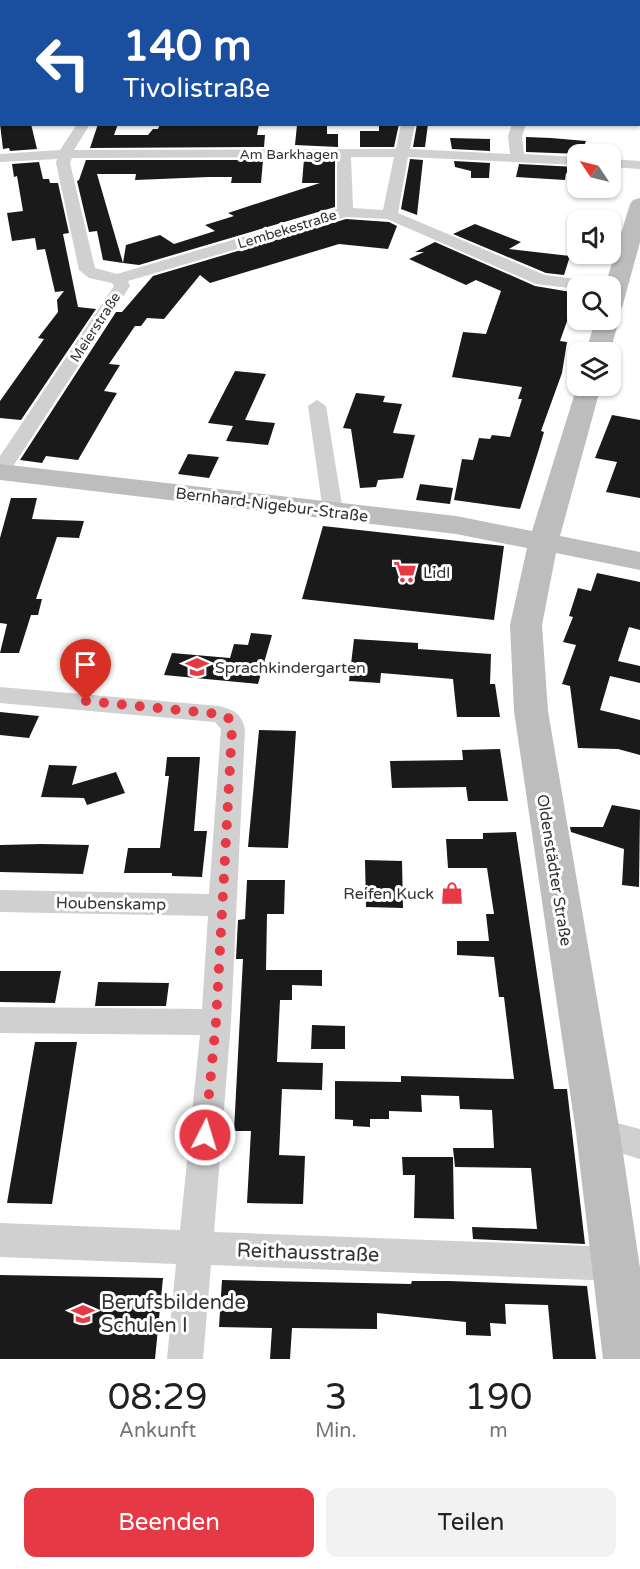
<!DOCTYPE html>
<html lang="de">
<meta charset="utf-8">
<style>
body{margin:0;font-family:"Varela Round",sans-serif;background:#f2f2f2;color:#202124;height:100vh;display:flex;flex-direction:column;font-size:22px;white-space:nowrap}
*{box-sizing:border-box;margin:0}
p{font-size:20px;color:#757577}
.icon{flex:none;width:33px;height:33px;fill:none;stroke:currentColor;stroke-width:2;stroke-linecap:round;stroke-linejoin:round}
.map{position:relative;height:1359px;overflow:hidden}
.panel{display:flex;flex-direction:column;background:#fff;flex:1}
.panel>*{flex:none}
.banner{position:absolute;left:0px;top:0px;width:640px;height:126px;box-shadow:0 2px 4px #0004;background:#1a4fa0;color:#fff;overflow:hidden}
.needle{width:39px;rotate:305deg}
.tools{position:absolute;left:567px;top:144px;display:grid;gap:12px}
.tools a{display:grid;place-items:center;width:54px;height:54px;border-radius:12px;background:#fff;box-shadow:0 2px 4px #0004;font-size:30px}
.pin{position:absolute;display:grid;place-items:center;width:51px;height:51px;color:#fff;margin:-62px -26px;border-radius:50% 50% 50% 0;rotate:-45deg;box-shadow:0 0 6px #0007}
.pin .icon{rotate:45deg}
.me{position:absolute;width:66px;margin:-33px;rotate:5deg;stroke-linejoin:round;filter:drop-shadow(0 0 4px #0008)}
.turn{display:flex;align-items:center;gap:21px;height:126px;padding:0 24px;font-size:27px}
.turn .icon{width:78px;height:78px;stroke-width:2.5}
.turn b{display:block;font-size:42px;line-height:51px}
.eta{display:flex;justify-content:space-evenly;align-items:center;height:102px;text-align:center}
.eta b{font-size:36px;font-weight:600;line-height:42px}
.primary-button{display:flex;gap:12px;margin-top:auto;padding:12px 24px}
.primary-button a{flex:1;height:69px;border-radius:12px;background:#e63946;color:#fff;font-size:24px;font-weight:600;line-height:69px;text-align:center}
.primary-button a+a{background:#f2f2f2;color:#202124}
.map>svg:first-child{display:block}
</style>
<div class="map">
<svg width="640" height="1359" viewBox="0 0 640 1359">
<rect width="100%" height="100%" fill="#fff"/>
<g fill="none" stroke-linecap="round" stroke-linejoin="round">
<!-- river -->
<path fill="#cfe2ee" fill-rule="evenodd" d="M74,0H97L72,2Z
M0,18H2V28H0Z
M0,52H2V64H0Z"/>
</g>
<!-- building -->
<path fill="#1a1a1a" d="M0,124H31L37,149L10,151L9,148L3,149Z
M98,124H118L114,135H148L153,129H158L160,124H259L257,135H265L264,147L90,148Z
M379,124H399L394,147H360V131H379Z
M417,124H428L425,147H413Z
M297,125H327V134H338V147L295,145Z
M526,137L551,138L586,141L581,154L526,152Z
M450,138L490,139V151L452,149Z
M304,159H335V207L139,265L123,263L126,245L160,235L174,244L215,231L205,225L234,216L228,213L320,183H302Z
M410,159L423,160L417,215L401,209Z
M86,160H263L261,183H231L232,177H209L135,180L136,174H97L123,263L103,260L97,231L89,232L77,181L79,180Z
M454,161L490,163L489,178H471V171L455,167Z
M39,162L43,179H49L50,183H58L69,233L63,234L78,307L96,309L21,420L0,418V401L44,339L38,338L58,312L57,300L64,291L55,292L45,249L37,250L35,238L12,241L7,213L23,211L17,176L14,177L12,164Z
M519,164L576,167L573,174L566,173L565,180L516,177Z
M346,219L389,222L397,226L388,249L339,244L210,283L200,275L164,319L147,318L141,326H135L109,364L120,365L104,391L117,393L78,460L46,456L42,463L20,460L116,312H122L153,276Z
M475,224L521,242L509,249L570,256L564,275L546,273L453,234Z
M435,242L535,286L577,293L560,341L567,342L562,373L541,431L544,432L539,449L520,509L454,500L462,459L473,460L479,438L490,439L492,435L510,437L522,399H518L522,387L452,377L463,332L486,334L501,291L476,280L466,285L409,259L424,252H415Z
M235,371L266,374L245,420L275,423L268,445L226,441L233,426L208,423Z
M356,393L385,396L383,402L402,404L393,433L415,435L403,478L378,480L376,487L360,488L351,429L343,428Z
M612,415L640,420V498L606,492L617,462L595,458Z
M188,454L219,457L209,478L178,474Z
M420,484L453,488L450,504L416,500Z
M11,498H37L32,519L84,521L79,538L57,537L36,599H42L38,615H31L19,653H0L7,624L0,623V538Z
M323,526L504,546L494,620L302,599Z
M597,573L640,582V630L629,627L618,661L640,666V683L610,676L600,710L640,720V755L618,749L578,748L570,686L562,684L576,645L563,642L573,617L569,616L578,588L591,591Z
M251,633L272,635L258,684L164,675L172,653L230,658L234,644L248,645Z
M354,639L418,643V649L491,654L490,684H495L500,717H457L453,679L381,673L380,683L349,681Z
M0,712L39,716L29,738L0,735Z
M259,730L296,731L288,848L248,847Z
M500,749L508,801H468L466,787L392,788L390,761L463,760L462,750Z
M167,757H200L194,831H207L202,877L172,876V873H124L128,848H160L169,776H165Z
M49,765L77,766L72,785L116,772L125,793L87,805L84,798L41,797Z
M612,805L640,810L639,887L622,885L624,849L571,832L570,827H603Z
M516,832L554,1089H567L585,1244L473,1239L472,1227L537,1229L531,1168L455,1167L453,1148H494L492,1110L460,1109L459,1096L421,1095L422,1112L389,1111V1119H370V1127L353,1126V1120L335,1119V1081L401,1082V1076L514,1079L504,997H499L494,957L457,955V941H489L486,914H494L487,868H448L446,839H483V833Z
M0,845L41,844L89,845L83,874L0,872Z
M365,860L402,861L403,908L366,907Z
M247,880H285L284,914H267L266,970H322V986L292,985V1000H280L277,1062L323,1063L322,1090L282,1089L279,1155L305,1156L303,1204L247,1203L251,1131H234L243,959H236L238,920L245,919Z
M0,971H61L55,1003L0,1002Z
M98,982L169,983L166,1006H95Z
M312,1025L345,1026V1049H311Z
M35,1042H77L52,1204L7,1203Z
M402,1157H453L454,1219L414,1218L415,1175H403Z
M0,1275L163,1278L155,1359H0Z
M222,1280L411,1284L412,1281H449L587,1286L596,1359H553L548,1305L505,1304L506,1324L490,1323L491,1336L466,1335V1322L377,1313V1329L292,1328L290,1359H270L272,1328L219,1327Z"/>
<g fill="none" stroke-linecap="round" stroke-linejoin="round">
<!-- street -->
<path fill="#d0d0d0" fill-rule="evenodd" d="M640,13V20H639V13Z
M640,37V45L639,46V38Z
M77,124H90L74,150L396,149L401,124H415L410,149L510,154L508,136L512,124H526L522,136L524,154L578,157V165L408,157L398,213L545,275L591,281L599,286H578V289L536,284L387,219L346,217L128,281L130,286L10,471L7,475L0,477V456L114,286L112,283L89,278L79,270L56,163L57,159L0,162V154L60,150ZM337,157V209L117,274L95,268L70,163L72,158ZM351,157H394L383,210L353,208Z
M610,159L640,161V169L610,167Z
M317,400L326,406L343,511L340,515H326L323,511L308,406Z
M0,687L219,706C234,710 241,713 245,729L231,1022L214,1232L615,1247L627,1252L632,1264L627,1276L615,1281L211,1265L203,1359H167L176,1264L0,1257V1223L180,1230L200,1035L0,1033V1007L202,1009L208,916L0,912V890L209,894L221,729L215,722L0,703Z
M598,1118L640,1129V1159L587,1143L582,1133L587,1123Z"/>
<!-- secondary -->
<path fill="#bdbdbd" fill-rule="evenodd" d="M640,198V242L622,308L613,314L619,320L610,352H586L595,320H610V286H605L630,204L633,200Z
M578,383V386H601L560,536L640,552V570L556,553L542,625L548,711L620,1133L640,1268V1359H603L576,1133L514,711L510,625L527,548L456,534L0,480V464L456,516L532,531Z"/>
</g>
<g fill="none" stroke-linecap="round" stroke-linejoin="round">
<!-- route -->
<path stroke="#e63946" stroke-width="10" stroke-dasharray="0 18" d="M86,701L219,714L230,719L232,729L216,1022L205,1135"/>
</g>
<!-- icons -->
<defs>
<g id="supermarket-bare" transform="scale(1.8)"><path d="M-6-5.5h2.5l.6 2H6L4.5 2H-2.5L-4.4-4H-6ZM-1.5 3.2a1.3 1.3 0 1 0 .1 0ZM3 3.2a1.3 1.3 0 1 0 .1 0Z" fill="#e63946" stroke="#fff" stroke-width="2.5" paint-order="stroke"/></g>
<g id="school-bare" transform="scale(1.8)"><path d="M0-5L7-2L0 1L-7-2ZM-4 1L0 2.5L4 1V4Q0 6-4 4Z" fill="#e63946" stroke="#fff" stroke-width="2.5" paint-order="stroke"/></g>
<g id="shop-bare" transform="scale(1.8)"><path d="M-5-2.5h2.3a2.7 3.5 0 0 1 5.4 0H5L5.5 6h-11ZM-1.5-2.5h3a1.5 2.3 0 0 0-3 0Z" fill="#e63946" stroke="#fff" stroke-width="2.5" paint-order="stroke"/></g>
</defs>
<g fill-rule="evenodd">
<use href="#supermarket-bare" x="405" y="572"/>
<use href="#school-bare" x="197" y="667"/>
<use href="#shop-bare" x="452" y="893"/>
<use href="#school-bare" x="83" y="1314"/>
</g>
<g text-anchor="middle" stroke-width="6" stroke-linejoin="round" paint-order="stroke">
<!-- far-street labels -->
<g font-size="14" fill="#333" stroke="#fff">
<text x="289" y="159">Am Barkhagen</text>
<text transform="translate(287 229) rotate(-17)" y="5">Lembekestraße</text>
<text transform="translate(95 327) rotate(-57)" y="5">Meierstraße</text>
</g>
<!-- street labels -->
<g font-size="16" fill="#333" stroke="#fff">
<text transform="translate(272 504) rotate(7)" y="6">Bernhard-Nigebur-Straße</text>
<text transform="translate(555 870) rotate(81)" y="6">Oldenstädter Straße</text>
<text transform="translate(111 903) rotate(1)" y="6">Houbenskamp</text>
</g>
<!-- poi labels -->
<g font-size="16" fill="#333" stroke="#fff" text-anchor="start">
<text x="423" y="578">Lidl</text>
<text x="215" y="673">Sprachkindergarten</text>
<text x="434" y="899" text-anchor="end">Reifen Kuck</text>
</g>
<!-- near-street labels -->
<g font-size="20" fill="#333" stroke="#fff">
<text transform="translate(308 1252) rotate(2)" y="7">Reithausstraße</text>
</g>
<!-- near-poi labels -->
<g font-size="20" fill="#333" stroke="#fff" text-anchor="start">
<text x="101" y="1309">Berufsbildende<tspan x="101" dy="23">Schulen I</tspan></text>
</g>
</g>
</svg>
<div class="tools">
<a><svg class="needle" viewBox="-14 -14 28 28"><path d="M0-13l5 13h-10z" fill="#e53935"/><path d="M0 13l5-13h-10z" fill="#757577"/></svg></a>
<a><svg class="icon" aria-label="sound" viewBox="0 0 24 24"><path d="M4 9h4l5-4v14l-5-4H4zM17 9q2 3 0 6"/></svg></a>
<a><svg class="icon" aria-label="search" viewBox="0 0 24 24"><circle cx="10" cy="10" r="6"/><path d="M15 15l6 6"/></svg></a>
<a><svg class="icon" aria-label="layers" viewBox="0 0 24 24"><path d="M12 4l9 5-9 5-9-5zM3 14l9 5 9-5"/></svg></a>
</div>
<div class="pin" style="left:86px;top:701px;background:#d93025"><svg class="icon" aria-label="arrive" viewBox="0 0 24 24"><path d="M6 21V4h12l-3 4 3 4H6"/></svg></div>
<svg class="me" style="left:205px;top:1135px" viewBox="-20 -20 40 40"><circle r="17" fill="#e63946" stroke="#fff" stroke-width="3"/><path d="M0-11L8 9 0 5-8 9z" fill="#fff"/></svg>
<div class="banner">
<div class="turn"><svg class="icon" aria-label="left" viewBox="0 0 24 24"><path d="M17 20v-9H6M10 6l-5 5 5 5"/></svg><div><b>140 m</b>Tivolistraße</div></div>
</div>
</div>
<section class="panel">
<div class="eta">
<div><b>08:29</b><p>Ankunft</p></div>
<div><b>3</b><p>Min.</p></div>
<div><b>190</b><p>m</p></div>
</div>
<div class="primary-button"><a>Beenden</a><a>Teilen</a></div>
</section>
